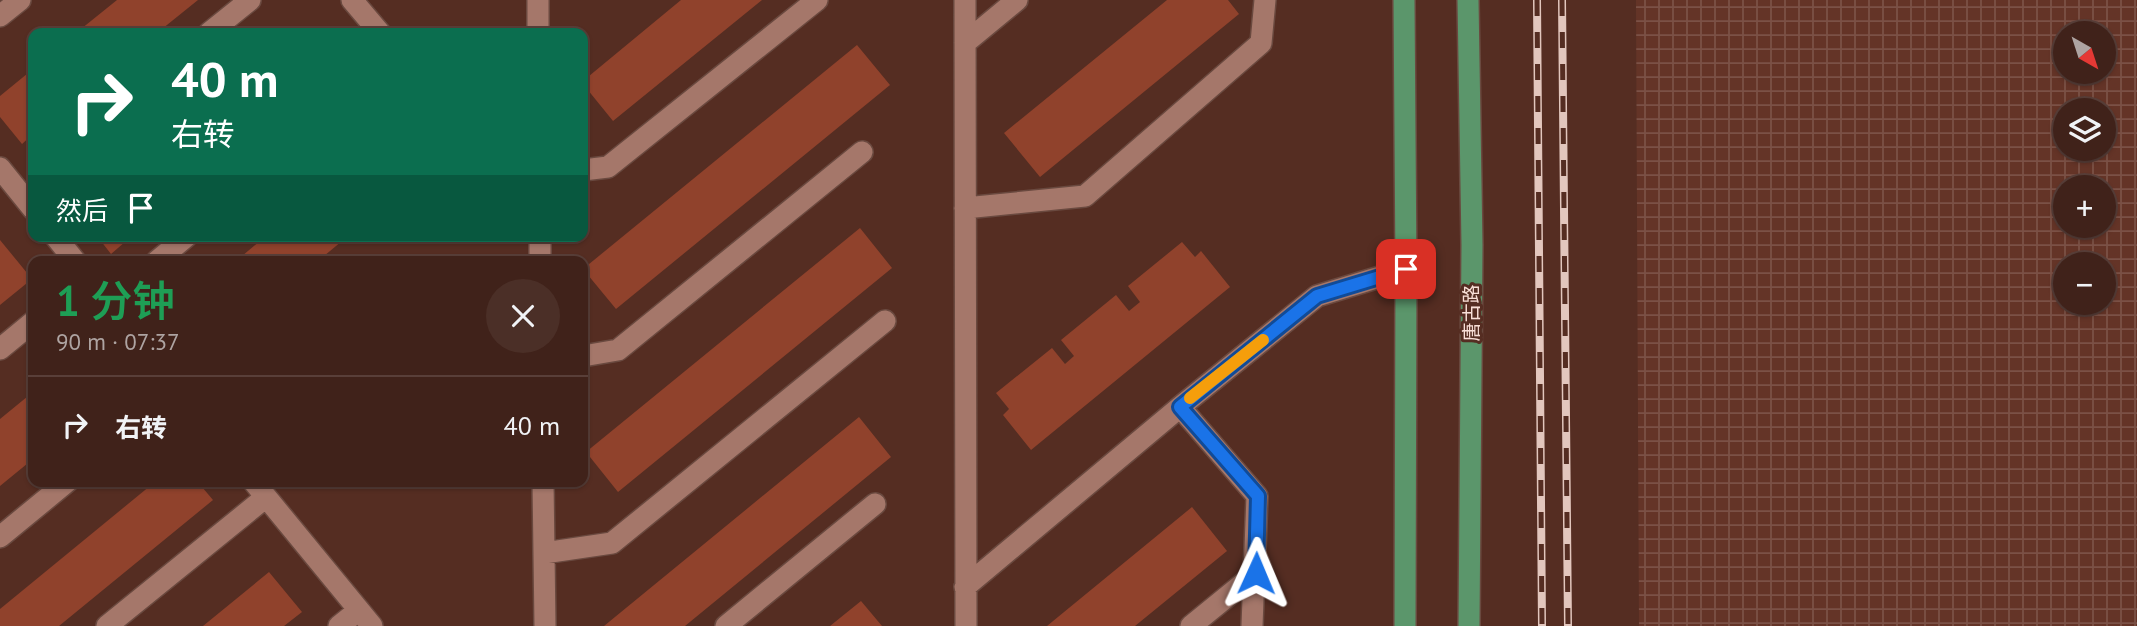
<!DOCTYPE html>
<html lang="zh">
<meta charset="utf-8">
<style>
body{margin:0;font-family:"PT Sans","Noto Sans SC",sans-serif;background:#4b2f27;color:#f1f3f6;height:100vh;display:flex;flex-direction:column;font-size:26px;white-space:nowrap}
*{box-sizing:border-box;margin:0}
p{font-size:23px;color:#aea4a2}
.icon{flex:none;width:38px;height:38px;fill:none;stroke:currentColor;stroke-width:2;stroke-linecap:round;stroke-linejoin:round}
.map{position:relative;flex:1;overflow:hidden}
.side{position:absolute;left:28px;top:256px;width:560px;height:231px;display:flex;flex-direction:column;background:#40221a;border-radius:14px;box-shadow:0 2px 5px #0004,0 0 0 2px #593f39}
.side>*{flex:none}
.top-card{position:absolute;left:28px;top:28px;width:560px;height:214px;border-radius:14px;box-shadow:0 2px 5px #0004,0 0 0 2px #593f39;background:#0b6e4f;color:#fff;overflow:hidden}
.needle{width:46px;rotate:141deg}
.tools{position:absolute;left:2053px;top:21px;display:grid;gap:14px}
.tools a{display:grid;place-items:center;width:63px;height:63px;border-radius:50%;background:#40221a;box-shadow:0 2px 5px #0004,0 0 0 2px #593f39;font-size:35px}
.pin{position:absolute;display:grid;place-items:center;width:60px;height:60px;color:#fff;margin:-30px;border-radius:14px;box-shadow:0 4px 10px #0006}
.me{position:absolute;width:77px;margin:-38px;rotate:1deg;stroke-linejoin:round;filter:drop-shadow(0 0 5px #0008)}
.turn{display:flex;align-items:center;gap:24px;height:147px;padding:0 28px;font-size:32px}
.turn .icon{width:91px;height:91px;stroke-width:2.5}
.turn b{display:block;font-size:49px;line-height:60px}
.then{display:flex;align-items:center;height:66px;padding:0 28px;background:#0003;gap:14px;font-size:26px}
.round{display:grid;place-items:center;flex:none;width:74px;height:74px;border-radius:37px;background:#4b2f27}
.headline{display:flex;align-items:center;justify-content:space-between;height:119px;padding:0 28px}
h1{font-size:42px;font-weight:600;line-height:52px;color:#1e9e55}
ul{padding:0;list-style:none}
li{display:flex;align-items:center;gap:21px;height:98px;padding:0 28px;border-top:2px solid #593f39}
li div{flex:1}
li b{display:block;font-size:26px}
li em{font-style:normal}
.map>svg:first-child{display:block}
</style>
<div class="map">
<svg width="2137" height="626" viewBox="0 0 2137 626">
<defs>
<pattern id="industrial-grid" width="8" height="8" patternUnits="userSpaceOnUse" patternTransform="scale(1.75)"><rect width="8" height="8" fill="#643427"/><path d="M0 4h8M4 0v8" fill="none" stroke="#7b5146"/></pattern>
</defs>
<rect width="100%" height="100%" fill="#552d22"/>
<!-- industrial -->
<path fill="url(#industrial-grid)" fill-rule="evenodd" d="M1636,0H2137V626H1639ZM2065,33H2104V72H2065ZM2065,110H2104V149H2065ZM2065,187H2104V226H2065ZM2065,264H2104V303H2065Z"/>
<!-- building -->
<path fill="#90422c" d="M117,0H198L157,33H76Z
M681,0H762L613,121L583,84V81Z
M1167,0H1228L1239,14L1040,177L1004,133Z
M857,45L890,85L616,309L583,269Z
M33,69V134L22,144L0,117V96Z
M860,228L892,268L618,492L586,452Z
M97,236H132L111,254Z
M266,236H348L318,261H236Z
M0,240L32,279L0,305Z
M1182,242L1195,257L1201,251L1230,287L1031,450L1003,415L1009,409L996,393L1052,348L1065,364L1074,356L1061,340L1116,295L1129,311L1140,302L1128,286Z
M33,392V459L0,486V419Z
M859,417L891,457L685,626H604Z
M156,481H197L213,500L59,626H0V609Z
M1192,507L1227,551L1135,626H1047Z
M269,572L302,612L284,626H203Z
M861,601L882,626H830Z"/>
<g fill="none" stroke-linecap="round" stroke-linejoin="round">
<!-- minor casing -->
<g stroke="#6a493f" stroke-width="24">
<path id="minor" d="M352,0L380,33
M538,0V33
M965,0L966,626
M0,16L20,0
M209,33L250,0
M965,43L1017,0
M0,168L33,209
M583,170L608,167L817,0
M965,208L1085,196L1261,43L1265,0
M55,236L75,261
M540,236V261
M157,261L187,236
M0,349L33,322
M583,356L618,350L862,152
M1180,407L1257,496L1252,626
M253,481L372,626
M543,481L545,626
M0,537L68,481
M544,553L612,543L885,321
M965,587L1180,407L1317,296L1406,269
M107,626L266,497
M339,626L359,610
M726,626L875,504
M1191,626L1256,573"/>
</g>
<!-- major casing -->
<g stroke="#6a493f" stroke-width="24">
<path id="major" d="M1404,0L1406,269L1405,626
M1468,0L1472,245L1469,626"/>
</g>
<!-- minor -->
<use href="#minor" stroke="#a5776a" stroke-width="21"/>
<!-- major -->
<use href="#major" stroke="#5b966b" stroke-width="21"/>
<!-- rail casing -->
<g stroke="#e2c6bd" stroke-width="8">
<path id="rail" d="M1537,0L1542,626
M1562,0L1568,626"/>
</g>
<!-- rail -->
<use href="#rail" stroke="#552d22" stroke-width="5" stroke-dasharray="16" stroke-linecap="butt"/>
</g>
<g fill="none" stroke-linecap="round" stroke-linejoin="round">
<!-- route casing -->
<g stroke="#114b97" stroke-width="18">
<path id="route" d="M1256,573L1258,496L1180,407L1317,296L1406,269"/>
</g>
<!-- route -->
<use href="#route" stroke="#1a73e8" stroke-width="12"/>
<!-- slow -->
<path stroke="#f59e0b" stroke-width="12" d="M1190,398L1263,340"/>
</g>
<g text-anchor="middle" stroke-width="6" stroke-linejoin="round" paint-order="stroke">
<!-- street labels -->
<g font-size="19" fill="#f9dfd7" stroke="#552d22">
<text transform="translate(1471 313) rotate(-90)" y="7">唐古路</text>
</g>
</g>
</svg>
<div class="tools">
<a><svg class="needle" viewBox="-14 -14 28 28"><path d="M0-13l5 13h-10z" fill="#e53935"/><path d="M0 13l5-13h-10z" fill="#aea4a2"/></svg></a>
<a><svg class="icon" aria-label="layers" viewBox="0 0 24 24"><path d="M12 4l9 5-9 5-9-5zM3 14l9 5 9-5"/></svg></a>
<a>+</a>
<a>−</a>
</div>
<div class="pin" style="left:1406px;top:269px;background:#d93025"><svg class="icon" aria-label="arrive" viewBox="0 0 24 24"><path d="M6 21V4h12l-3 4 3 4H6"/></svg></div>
<svg class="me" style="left:1256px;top:573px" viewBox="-20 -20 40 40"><path d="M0-17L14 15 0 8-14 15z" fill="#1a73e8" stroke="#fff" stroke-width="4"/></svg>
<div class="top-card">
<div class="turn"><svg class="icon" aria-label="right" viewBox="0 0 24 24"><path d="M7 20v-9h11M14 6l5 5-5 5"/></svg><div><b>40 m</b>右转</div></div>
<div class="then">然后<svg class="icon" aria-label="arrive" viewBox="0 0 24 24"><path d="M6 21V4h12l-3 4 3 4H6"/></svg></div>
</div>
<section class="side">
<div class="headline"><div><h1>1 分钟</h1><p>90 m · 07:37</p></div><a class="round"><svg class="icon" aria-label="close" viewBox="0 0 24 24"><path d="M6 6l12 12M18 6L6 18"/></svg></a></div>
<ul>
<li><svg class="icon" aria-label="right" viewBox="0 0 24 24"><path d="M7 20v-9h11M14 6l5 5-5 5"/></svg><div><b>右转</b></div><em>40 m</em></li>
</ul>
</section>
</div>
